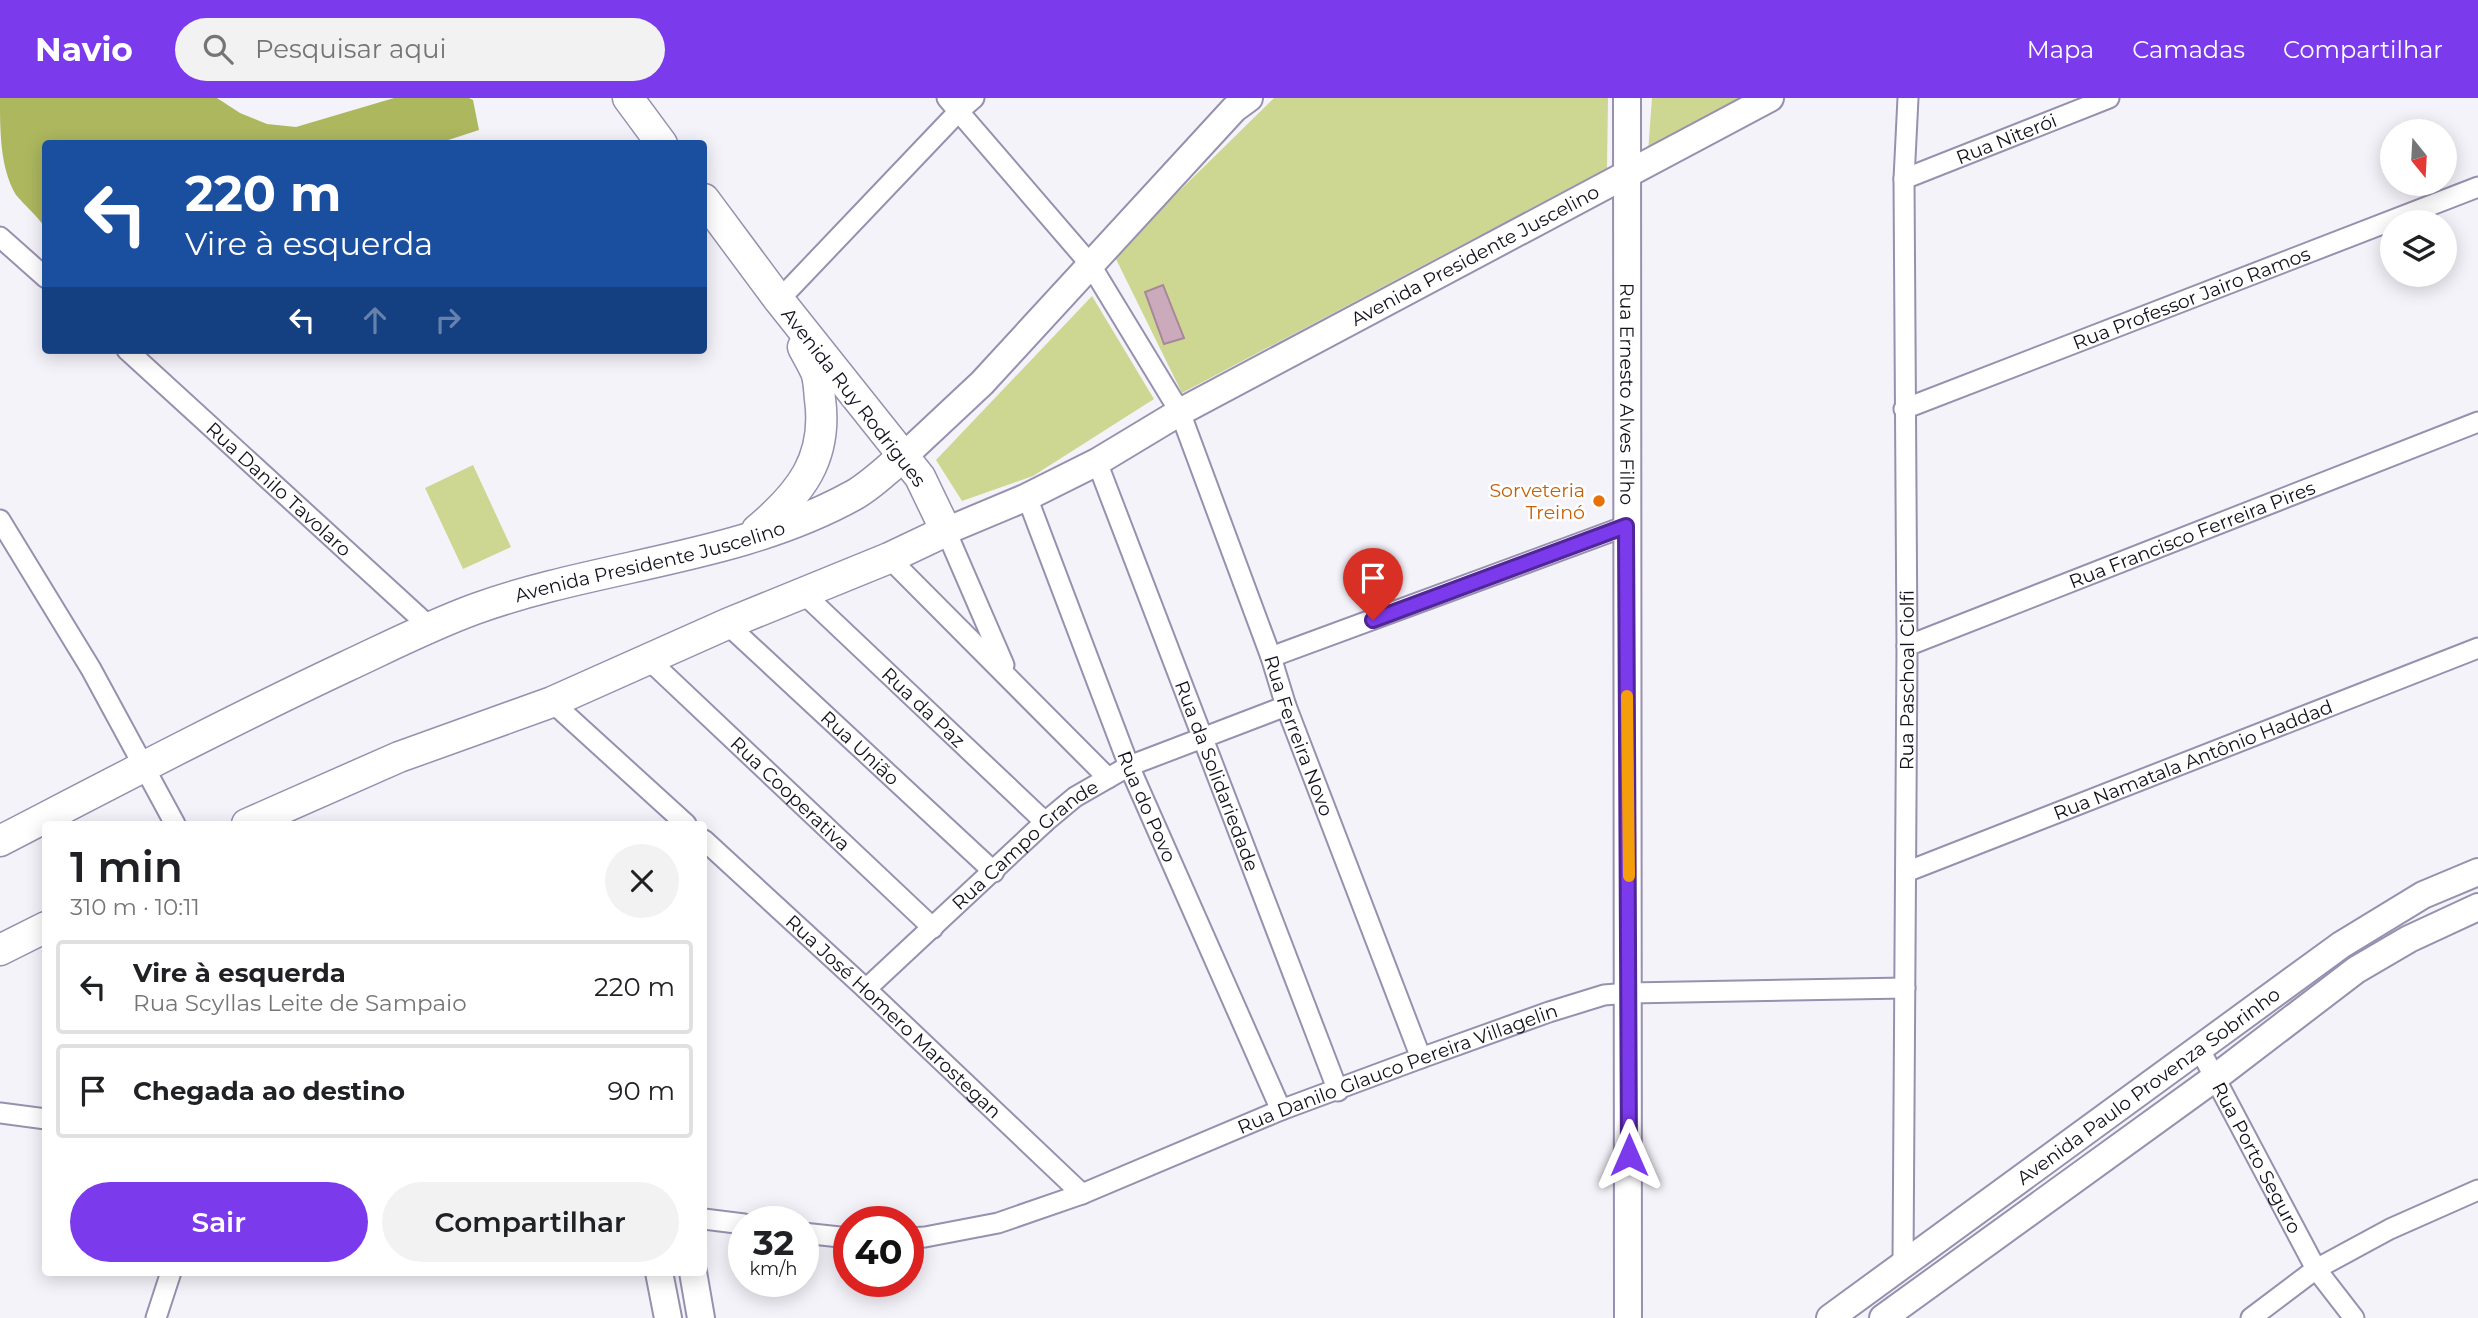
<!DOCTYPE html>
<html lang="pt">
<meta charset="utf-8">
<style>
body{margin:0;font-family:Montserrat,sans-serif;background:#f2f2f2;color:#202124;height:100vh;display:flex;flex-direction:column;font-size:26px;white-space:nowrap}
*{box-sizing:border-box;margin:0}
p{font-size:23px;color:#757577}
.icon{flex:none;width:38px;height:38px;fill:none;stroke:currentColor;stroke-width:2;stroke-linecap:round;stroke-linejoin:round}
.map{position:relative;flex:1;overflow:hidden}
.sheet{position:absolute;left:42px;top:723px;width:665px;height:455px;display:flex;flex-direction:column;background:#fff;border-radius:7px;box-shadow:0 4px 18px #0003}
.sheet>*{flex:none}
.guide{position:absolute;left:42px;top:42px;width:665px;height:214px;border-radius:7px;box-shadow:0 4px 18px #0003;background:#1a4fa0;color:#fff;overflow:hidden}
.needle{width:46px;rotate:162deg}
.fabs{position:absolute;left:2380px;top:21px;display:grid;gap:14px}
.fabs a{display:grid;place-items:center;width:77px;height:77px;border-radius:50%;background:#fff;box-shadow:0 4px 18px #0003;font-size:35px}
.speed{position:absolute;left:728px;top:1108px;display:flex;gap:14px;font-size:35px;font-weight:700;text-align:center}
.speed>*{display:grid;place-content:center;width:91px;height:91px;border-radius:50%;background:#fff;box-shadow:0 4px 18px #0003;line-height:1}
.speed small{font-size:18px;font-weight:400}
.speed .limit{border:10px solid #d22;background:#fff;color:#111}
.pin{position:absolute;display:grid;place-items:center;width:60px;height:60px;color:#fff;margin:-72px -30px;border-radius:50% 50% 50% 0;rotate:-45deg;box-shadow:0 0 7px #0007}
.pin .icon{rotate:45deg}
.me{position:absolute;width:77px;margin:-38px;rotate:0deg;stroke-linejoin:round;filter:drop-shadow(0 0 5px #0008)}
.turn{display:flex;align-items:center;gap:24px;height:147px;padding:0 28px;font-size:32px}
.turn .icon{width:91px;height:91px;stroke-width:2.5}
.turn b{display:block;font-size:49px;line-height:60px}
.lanes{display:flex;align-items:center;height:66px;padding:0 28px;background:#0003;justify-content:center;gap:35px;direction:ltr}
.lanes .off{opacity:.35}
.round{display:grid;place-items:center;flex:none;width:74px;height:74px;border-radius:37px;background:#f2f2f2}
.summary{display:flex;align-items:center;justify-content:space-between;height:119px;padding:0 28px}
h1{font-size:42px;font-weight:600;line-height:52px}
.cta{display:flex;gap:14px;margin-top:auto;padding:14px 28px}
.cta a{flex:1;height:80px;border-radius:42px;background:#7c3aed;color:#fff;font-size:28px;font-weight:600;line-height:80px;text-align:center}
.cta a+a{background:#f2f2f2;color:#202124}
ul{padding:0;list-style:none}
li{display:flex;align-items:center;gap:21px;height:94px;margin:0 14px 10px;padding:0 14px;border:4px solid #e0e0e0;border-radius:7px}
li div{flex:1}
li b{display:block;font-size:26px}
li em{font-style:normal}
header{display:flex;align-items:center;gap:42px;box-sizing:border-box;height:98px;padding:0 35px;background:#7c3aed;color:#fff}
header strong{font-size:33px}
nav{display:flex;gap:38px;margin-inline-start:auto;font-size:24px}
.search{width:490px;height:63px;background:#f2f2f2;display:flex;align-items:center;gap:18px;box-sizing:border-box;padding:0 24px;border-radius:38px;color:#757577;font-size:26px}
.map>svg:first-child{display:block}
</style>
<header>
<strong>Navio</strong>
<div class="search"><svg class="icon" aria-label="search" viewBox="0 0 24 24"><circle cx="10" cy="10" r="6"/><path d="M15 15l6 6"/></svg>Pesquisar aqui</div>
<nav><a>Mapa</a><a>Camadas</a><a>Compartilhar</a></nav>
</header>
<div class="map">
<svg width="2478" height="1220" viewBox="0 0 2478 1220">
<rect width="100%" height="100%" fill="#f5f3fa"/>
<!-- green -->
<path fill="#cdd791" d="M1274,0H1608L1607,70L1182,295L1114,157Z
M1652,0H1747L1648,55Z
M1092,198L1154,301L1033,378L962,403L936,362Z
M473,367L511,449L463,471L425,390Z"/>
<!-- forest -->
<path fill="#acb75e" d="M0,0H217L240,15L267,26L296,29L394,0H469L473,2L479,32L436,46H46L45,130C37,117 26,109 16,97C0,70 0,33 0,0Z"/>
<!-- building -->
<path fill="#cbaabc" stroke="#a78799" stroke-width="2" d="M1163,187L1184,240L1164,246L1145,194Z"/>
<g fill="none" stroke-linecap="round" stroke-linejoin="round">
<!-- street casing -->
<g stroke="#9790af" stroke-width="23">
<g id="street">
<path id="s1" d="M947,0L1090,166L1180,314L1271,559L1286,608L1421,960"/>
<path id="s2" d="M1904,81L2109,0"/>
<path d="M0,139L46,180"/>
<path d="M779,202L959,13L974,0"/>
<path id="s3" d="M127,252L431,530"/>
<path id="s4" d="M1904,311L2478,89"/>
<path id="s5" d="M1097,364L1338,993"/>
<path id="s6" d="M1027,399L1129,668L1281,1012"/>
<path d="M0,422L91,571L175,726"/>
<path d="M946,433L1004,567"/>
<path d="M889,460L1108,680"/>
<path id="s7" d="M803,495L1045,724"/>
<path id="s8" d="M727,526L994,774"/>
<path id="s9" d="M1907,548L2478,324"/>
<path d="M1271,559L1626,428"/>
<path id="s10" d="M648,561L933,830"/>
<path d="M552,604L686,726"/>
<path id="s11" d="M704,742L866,891L1082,1096"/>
<path id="s12" d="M1906,774L2478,550"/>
<path id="s13" d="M866,891L1045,724L1075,699L1129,668L1286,608"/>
<path id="s14" d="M2199,950L2316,1171L2354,1220"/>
<path d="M0,1015L46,1021"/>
<path d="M704,1121L744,1126"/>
<path d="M803,1135L849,1140"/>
<path id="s15" d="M908,1140L925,1139L998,1125L1082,1096L1281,1012L1421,960L1549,914L1604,897L1629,895L1905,890"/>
<path id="s16" d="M1903,1165L1907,548L1904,81L1908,0"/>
<path d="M156,1220L171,1174"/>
<path d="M2251,1220L2316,1171L2390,1131L2478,1092"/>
</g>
</g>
<!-- secondary casing -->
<g stroke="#9790af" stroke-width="30">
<g id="secondary">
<path id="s17" d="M1627,0L1628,1220"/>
<path d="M904,358L982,285L1234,11L1249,0"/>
<path id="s18" d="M946,433L1027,399L1097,364L1180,314L1770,0"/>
<path d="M659,1174L668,1220"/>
<path d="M693,1174L701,1220"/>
<path id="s19" d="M1830,1220L2341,847L2423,797L2478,774"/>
<path d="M1883,1220L2216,979L2356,872L2409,841L2478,809"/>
</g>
</g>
<!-- primary casing -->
<g stroke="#9790af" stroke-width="33">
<g id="primary">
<path d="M628,0L662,46"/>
<path d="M757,432C801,395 828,360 820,301C819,292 819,282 816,274C812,265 807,257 803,249"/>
<path d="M247,726L399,659L552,604L727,526L889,460L946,433L920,379L779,202L704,101"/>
<path id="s20" d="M0,743C114,684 228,624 345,569C388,549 431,527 475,511C599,466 737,462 854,397C872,387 888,370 904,358"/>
<path d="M0,852L46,829"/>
</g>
</g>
<!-- street -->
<use href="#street" stroke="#fff" stroke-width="19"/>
<!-- secondary -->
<use href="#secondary" stroke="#fff" stroke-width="26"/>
<!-- primary -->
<use href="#primary" stroke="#fff" stroke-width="30"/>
</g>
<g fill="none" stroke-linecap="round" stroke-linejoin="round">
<!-- route casing -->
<g stroke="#51269a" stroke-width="18">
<path id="route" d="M1373,522L1626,428L1629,1057"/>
</g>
<!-- route -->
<use href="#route" stroke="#7c3aed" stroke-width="12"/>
<!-- slow -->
<path stroke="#f59e0b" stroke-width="12" d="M1627,598L1629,778"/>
</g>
<!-- markers -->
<circle fill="#e8710a" stroke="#fff" stroke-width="2.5" cx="1599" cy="403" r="7"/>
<g text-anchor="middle" stroke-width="5" stroke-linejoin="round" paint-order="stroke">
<!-- street labels -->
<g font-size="19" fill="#14111c" stroke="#fff">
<text dy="7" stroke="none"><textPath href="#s2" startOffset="110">Rua Niterói</textPath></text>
<text dy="7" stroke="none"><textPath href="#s18" startOffset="597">Avenida Presidente Juscelino</textPath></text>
<text dy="7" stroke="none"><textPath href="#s4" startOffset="308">Rua Professor Jairo Ramos</textPath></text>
<text dy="7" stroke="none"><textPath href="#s17" startOffset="296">Rua Ernesto Alves Filho</textPath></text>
<text transform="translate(854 299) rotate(52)" y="7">Avenida Ruy Rodrigues</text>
<text dy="7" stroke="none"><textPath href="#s3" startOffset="206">Rua Danilo Tavolaro</textPath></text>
<text dy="7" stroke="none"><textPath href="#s9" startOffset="306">Rua Francisco Ferreira Pires</textPath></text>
<text dy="7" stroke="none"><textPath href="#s20" startOffset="710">Avenida Presidente Juscelino</textPath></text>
<text dy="7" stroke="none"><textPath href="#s16" startOffset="583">Rua Paschoal Ciolfi</textPath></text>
<text dy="7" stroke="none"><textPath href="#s7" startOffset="166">Rua da Paz</textPath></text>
<text dy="7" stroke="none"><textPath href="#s1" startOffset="737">Rua Ferreira Novo</textPath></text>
<text dy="7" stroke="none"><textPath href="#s8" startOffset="182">Rua União</textPath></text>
<text dy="7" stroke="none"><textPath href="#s12" startOffset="308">Rua Namatala Antônio Haddad</textPath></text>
<text dy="7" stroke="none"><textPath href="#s5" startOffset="336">Rua da Solidariedade</textPath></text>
<text dy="7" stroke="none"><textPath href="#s10" startOffset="196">Rua Cooperativa</textPath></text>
<text dy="7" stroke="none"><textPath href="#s6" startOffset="332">Rua do Povo</textPath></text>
<text dy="7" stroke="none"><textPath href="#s13" startOffset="215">Rua Campo Grande</textPath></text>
<text dy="7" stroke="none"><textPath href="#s11" startOffset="259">Rua José Homero Marostegan</textPath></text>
<text dy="7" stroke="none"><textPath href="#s15" startOffset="520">Rua Danilo Glauco Pereira Villagelin</textPath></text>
<text dy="7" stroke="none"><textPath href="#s19" startOffset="394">Avenida Paulo Provenza Sobrinho</textPath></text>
<text dy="7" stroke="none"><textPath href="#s14" startOffset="124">Rua Porto Seguro</textPath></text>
</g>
<!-- food labels -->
<g font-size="19" fill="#c56008" stroke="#fff" text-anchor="end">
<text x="1585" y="399">Sorveteria<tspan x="1585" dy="22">Treinó</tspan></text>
</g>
</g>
</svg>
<div class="fabs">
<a><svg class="needle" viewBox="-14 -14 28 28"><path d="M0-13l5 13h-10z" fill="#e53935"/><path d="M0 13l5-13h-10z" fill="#757577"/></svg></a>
<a><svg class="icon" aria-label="layers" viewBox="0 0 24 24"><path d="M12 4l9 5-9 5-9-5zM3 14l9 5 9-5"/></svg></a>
</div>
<div class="speed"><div>32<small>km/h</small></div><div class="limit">40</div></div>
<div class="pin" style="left:1373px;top:522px;background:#d93025"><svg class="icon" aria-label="arrive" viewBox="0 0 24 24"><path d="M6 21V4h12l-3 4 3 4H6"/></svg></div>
<svg class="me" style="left:1629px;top:1057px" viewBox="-20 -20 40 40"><path d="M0-17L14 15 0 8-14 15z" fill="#7c3aed" stroke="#fff" stroke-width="4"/></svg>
<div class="guide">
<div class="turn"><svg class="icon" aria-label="left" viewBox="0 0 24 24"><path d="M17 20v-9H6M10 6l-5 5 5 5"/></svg><div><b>220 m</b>Vire à esquerda</div></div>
<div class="lanes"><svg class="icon" aria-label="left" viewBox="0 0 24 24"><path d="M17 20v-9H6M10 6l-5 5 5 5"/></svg><svg class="icon off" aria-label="ahead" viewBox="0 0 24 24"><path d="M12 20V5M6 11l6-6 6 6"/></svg><svg class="icon off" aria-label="right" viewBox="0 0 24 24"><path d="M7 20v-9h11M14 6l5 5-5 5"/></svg></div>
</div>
<section class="sheet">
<div class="summary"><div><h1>1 min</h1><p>310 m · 10:11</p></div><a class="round"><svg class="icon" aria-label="close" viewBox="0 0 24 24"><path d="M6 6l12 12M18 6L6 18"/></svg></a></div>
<ul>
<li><svg class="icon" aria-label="left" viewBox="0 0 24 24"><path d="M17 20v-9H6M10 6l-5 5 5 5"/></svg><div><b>Vire à esquerda</b><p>Rua Scyllas Leite de Sampaio</p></div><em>220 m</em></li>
<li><svg class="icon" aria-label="arrive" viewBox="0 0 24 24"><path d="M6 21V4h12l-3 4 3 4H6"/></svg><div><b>Chegada ao destino</b></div><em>90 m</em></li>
</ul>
<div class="cta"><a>Sair</a><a>Compartilhar</a></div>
</section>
</div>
